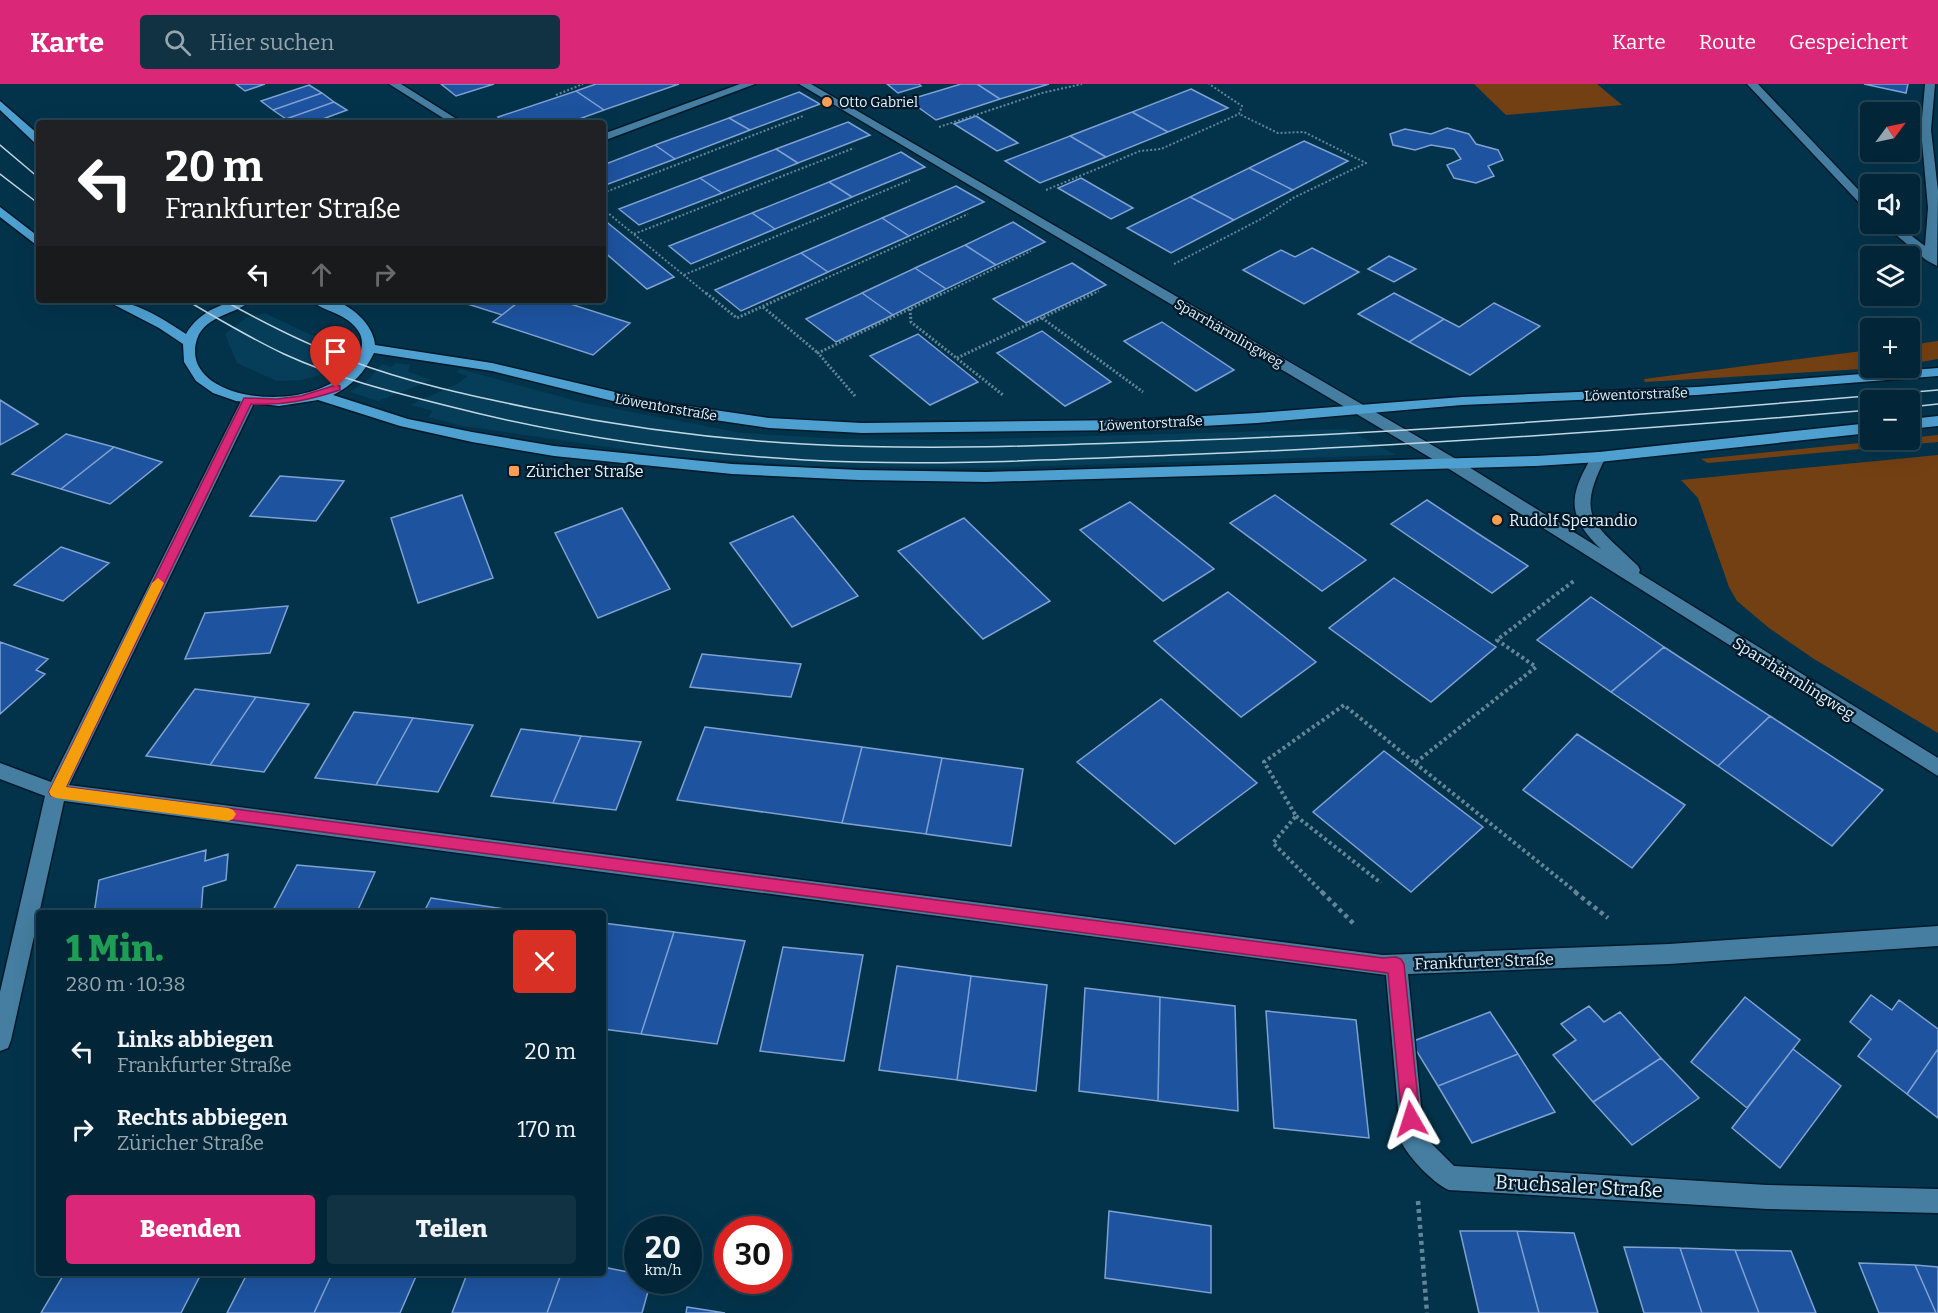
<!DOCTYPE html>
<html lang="de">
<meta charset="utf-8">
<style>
body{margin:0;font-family:Bitter,serif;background:#103243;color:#f1f3f6;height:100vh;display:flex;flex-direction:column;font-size:22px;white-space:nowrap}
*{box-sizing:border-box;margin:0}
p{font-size:20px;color:#96a5ae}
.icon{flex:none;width:33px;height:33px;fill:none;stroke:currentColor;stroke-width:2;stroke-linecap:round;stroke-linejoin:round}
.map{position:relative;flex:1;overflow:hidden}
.details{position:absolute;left:36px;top:826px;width:570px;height:366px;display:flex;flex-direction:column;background:#022638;border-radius:6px;box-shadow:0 6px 24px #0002,0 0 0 2px #234353}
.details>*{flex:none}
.hud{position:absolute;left:36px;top:36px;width:570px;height:183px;border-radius:6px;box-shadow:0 6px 24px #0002,0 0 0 2px #234353;background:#202124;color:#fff;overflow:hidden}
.needle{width:39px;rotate:57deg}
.controls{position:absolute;left:1860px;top:18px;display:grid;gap:12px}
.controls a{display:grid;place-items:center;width:60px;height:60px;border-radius:6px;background:#022638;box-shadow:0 6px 24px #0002,0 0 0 2px #234353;font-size:30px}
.speed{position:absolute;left:624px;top:1132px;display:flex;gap:12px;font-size:30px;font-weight:700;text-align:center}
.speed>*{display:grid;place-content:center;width:78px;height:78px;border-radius:50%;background:#022638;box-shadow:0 6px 24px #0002,0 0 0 2px #234353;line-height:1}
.speed small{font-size:15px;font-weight:400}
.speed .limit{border:9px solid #d22;background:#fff;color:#111}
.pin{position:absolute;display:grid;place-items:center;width:51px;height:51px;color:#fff;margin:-62px -26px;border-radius:50% 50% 50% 0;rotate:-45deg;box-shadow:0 0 6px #0007}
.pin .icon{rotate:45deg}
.me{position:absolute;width:66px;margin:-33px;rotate:354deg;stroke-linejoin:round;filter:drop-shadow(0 0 4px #0008)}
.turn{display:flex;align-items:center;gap:21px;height:126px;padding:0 30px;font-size:27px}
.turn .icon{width:78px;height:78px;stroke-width:2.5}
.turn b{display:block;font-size:42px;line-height:51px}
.lanes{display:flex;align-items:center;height:57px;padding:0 30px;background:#0003;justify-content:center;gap:30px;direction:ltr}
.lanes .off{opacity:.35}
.round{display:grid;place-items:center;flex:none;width:63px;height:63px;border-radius:6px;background:#103243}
.overview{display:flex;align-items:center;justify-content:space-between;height:102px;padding:0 30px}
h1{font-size:36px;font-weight:800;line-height:45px;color:#1e9e55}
.button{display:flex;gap:12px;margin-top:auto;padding:12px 30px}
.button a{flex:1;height:69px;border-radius:6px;background:#db2777;color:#fff;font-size:24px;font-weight:800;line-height:69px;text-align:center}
.button a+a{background:#103243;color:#f1f3f6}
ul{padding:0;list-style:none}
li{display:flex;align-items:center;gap:18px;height:78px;padding:0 30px}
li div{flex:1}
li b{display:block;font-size:22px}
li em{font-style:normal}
header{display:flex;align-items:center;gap:36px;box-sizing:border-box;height:84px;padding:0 30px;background:#db2777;color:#fff}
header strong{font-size:28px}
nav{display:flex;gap:33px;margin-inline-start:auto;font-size:21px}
.search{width:420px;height:54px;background:#103243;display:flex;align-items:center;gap:15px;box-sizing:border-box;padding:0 21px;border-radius:6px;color:#96a5ae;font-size:22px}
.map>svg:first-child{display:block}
</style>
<header>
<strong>Karte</strong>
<div class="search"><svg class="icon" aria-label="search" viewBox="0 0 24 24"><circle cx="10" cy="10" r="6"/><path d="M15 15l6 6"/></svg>Hier suchen</div>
<nav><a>Karte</a><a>Route</a><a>Gespeichert</a></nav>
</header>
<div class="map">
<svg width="1938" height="1229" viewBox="0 0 1938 1229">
<rect width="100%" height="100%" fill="#03334b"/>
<!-- built -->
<path fill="#063e59" d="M265,229L330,260L331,280L320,291L301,296L277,297L237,279L225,250L246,234Z
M396,279L410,281L408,288L432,296L378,317L350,308L369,295L382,280L391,283Z
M460,285L584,319L742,349L840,355L953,356L1346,345L1396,371L987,384L809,382L668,372L464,342L428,333L433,327L410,321L459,299L467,292L456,288Z"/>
<!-- green -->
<path fill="#734013" d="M1474,0H1597L1622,21L1506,31Z
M1938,257V275L1910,280V261Z
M1870,266V284H1879L1645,298L1644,295Z
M1938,351V358L1708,379L1701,375Z
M1938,371V649L1814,575L1769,544L1737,517L1729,503L1698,414L1681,396Z"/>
<!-- building -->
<path fill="#1d539f" stroke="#7fa1d1" stroke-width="1.5" d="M236,0H265L245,7Z
M441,0H494L456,12Z
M596,0H679L604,26L576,7Z
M887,0H919L921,2L898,9Z
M961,0H977L1000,15L936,36L908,16Z
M977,0H1049L1000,15Z
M1864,0H1908L1906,9Z
M309,1L322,9L273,26L261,17Z
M1191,5L1228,24L1168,48L1132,28Z
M576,7L604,26L568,39H506L498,33Z
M799,8L820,20L750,46L729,34Z
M322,9L334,18L286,35L273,26Z
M334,18L347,26L312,39H291L286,35Z
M1132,28L1168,48L1106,73L1070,52Z
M976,32L1018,59L997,67L954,40Z
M729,34L750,46L675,75L655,61Z
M848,38L870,51L798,79L776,65Z
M1447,44L1469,50L1476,60L1498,66L1503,76L1488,82L1494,92L1476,99L1454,94L1447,81L1461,75L1454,65L1431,61L1415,66L1393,61L1390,50L1405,45L1431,50Z
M1070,52L1106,73L1040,99L1005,77Z
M1304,57L1348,77L1293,106L1249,84Z
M655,61L675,75L603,102V81Z
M776,65L798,79L722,109L700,94Z
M901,68L925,83L852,113L829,98Z
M1249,84L1293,106L1234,136L1190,113Z
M700,94L722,109L639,141L619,125Z
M1081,94L1133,124L1111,135L1058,104Z
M829,98L852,113L775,145L752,129Z
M956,102L984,118L909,152L882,134Z
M1190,113L1234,136L1171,169L1127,144Z
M752,129L775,145L691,180L669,162Z
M882,134L909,152L828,188L801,169Z
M603,135L674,193L647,205L603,167Z
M1013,138L1045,158L996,181L965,161Z
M965,161L996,181L946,205L915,184Z
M1312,164L1359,188L1304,220L1243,186L1281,166L1295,173Z
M801,169L828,188L741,227L715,206Z
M1389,172L1416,185L1394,198L1368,185Z
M1072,179L1106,201L1026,239L993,215Z
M915,184L946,205L893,231L862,209Z
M862,209L893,231L836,258L806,235Z
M1394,209L1444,235L1409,258L1358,230Z
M455,216H521L502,231Z
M521,216H558L630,239L593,271L493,238Z
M1494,219L1540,242L1470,291L1409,258L1444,235L1459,243Z
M1162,238L1234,286L1196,307L1124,257Z
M1042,247L1111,298L1065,322L997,269Z
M918,250L978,298L930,321L870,272Z
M0,316L38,340L0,361Z
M66,350L114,363L61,405L12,390Z
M114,363L162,378L110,420L61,405Z
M280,392L344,397L316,437L250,432Z
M462,411L493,494L418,519L391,434Z
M1275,411L1366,476L1322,507L1230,439Z
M1427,416L1477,449L1528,482L1492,509L1391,440Z
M1130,418L1214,485L1163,517L1080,446Z
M622,424L670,505L598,534L555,449Z
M793,432L858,512L792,543L730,459Z
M964,434L1050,517L983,555L898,467Z
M61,463L109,479L63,517L14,501Z
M1394,494L1496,563L1431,618L1329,544Z
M1228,508L1316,578L1241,633L1154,557Z
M1591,513L1664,563L1611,608L1537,556Z
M288,522L270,569L185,575L205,529Z
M0,558L48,575L36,586L45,590L0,630Z
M1664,563L1770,632L1718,682L1611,608Z
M702,570L801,580L791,613L690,603Z
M195,605L256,613L210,681L146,672Z
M256,613L309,620L264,688L210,681Z
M1161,615L1257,699L1175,760L1077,678Z
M354,628L413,634L376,701L315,694Z
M1770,632L1883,706L1832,762L1718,682Z
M413,634L473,641L438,708L376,701Z
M705,643L862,663L842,739L677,716Z
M521,645L581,652L553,719L491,712Z
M1577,650L1685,721L1632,784L1523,706Z
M581,652L641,658L616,726L553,719Z
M862,663L942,674L926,750L842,739Z
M1384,667L1483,743L1411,808L1313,728Z
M942,674L1023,685L1011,762L926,750Z
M206,766L205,777L228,770L226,796L203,803L201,830H94L99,796Z
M297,781L375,788L356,830H271Z
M431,814L498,824L495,830H423Z
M498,824L539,830H495Z
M603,839L674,848L641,950L603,945Z
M674,848L745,857L717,960L641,950Z
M783,863L863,871L844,977L760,967Z
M897,882L971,892L957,996L879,986Z
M971,892L1047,901L1036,1007L957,996Z
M1085,904L1160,913L1158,1017L1079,1007Z
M1871,911L1892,926L1899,916L1938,945V965L1907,1010L1858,972L1871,955L1850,938Z
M1160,913L1235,922L1238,1027L1158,1017Z
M1745,913L1800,956L1747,1024L1691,978Z
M1589,922L1604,938L1620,928L1661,974L1593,1018L1553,971L1576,956L1561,940Z
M1266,927L1356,936L1369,1054L1274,1044Z
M1490,928L1518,970L1438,1002L1411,958Z
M1793,965L1841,1002L1780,1084L1732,1044Z
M1938,965V1034L1907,1010Z
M1518,970L1555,1028L1472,1059L1438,1002Z
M1661,974L1699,1014L1632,1061L1593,1018Z
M1109,1127L1211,1142V1209L1105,1194Z
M1460,1147H1517L1539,1229H1479Z
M1517,1147L1574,1149L1598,1229H1539Z
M1624,1163L1680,1164L1702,1229H1644Z
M1680,1164L1735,1166L1759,1229H1702Z
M1735,1166L1791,1167L1816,1229H1759Z
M1859,1179L1915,1181L1936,1229H1879Z
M1915,1181L1938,1183V1229H1936Z
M603,1183L638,1190V1197H651L642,1229H547L561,1190H603Z
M64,1190H201L181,1229H41Z
M247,1190H332L314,1229H227Z
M332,1190H417L400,1229H314Z
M467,1190H561L547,1229H452Z
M687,1223L725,1229H686Z"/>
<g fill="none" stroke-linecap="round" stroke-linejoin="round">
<!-- minor casing -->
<g stroke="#001a2a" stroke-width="3">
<path id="minor" d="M389,0H401L463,39H451Z
M740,0H755L603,57V50Z
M799,0H811L1456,375L1601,465C1574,439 1566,420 1585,385C1589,378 1591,370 1599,368L1604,369L1606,373C1574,434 1595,440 1638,482L1640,486L1639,489L1938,674V692L1446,383Z
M1747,0H1758L1870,118V127L1866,126Z
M1925,0H1935L1931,46L1938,107L1937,182L1926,176L1883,140H1896L1925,162L1928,124L1921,46Z
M248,313L255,317L69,701L1383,871L1669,860L1938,842V862L1669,880L1408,890L1424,1052L1454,1082L1767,1101L1938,1105V1129L1767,1125L1449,1106C1434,1100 1407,1072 1401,1057L1386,891L64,717L11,956L8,964L0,967V908L45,712L0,695V679L51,698L241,317Z"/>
</g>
<!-- major casing -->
<g stroke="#001a2a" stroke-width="3">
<path id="major" d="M0,17L39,51V60L35,59L0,26Z
M0,123L39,153V163L0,133Z
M105,216C134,216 162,234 186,250C199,227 226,216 251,216C237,231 206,230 197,255C176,320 323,336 358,274C362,266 364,257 359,248C347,228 322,228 311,216C317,216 324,215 330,216C350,219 374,241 375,261L492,279L653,317L769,334L862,339L1130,336L1257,329L1462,313L1697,303L1938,284V292L1697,311L1462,321L1257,339L1130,346L862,349L769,344L653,327L492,287L374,269C364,289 353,301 333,311L408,335L472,348L554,362L732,380L859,386L986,388L1536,372L1599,368L1870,339V349L1599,378L1536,382L986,398L859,396L732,390L554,372L472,358L400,342L318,316L279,322L236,317L213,309L196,297L184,278L183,260L159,244Z
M1938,332V342L1910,345V335Z"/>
</g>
<!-- path-far3 -->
<path stroke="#638598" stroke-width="2" stroke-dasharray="2 2" stroke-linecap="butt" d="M556,11L583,0
M939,43L1042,9L1082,0
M1046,106L1140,67L1161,65L1239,30L1242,22L1209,0
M603,109L803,32
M603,125L708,211
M634,150L854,64
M1174,180L1263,134L1293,114L1366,79L1304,48L1278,49L1239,30
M684,191L910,96
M789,211L968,130
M940,211L1031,167
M1091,211L1099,207"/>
<!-- path-far2 -->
<path stroke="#638598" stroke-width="3" stroke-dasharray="2 2" stroke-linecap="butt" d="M706,209L737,234L792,209
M763,223L818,269
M910,225L911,238L1003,311
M1042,234L1143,308
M957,274L1094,209
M855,312L818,269L943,209"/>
<!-- path-far1 -->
<path stroke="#638598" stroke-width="4" stroke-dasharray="3 3" stroke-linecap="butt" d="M1415,679L1577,809
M1296,732L1381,799
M1323,809L1273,759L1296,732L1264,678L1344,621L1415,679L1536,583L1497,556L1575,496"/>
<!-- path -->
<path stroke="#638598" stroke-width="4.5" stroke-dasharray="4 4" stroke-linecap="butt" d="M1322,808L1354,840
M1575,808L1608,834
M1418,1117L1427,1229"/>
<!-- minor -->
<use href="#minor" fill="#457ea1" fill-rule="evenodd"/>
<!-- major -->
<use href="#major" fill="#4ea0d1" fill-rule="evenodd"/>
<!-- tram -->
<path stroke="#c1d7e5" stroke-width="1.5" d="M0,61L39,94
M0,90L39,120
M186,216C218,235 250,254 284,270C336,294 392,308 448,322C565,352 684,369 805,376C936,383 1069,375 1200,370C1424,361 1647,345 1870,326
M223,216C264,239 305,260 349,276C409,299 472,312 535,325C623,343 713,355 803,360C934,367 1066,361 1197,356C1444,347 1691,327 1938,306
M1910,323L1938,320"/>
</g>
<!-- route -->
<path fill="#db2777" stroke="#8e194d" stroke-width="1.5" d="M336,301L340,302V306C309,316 283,322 251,320L66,703L1383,874L1396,873L1401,875L1404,880L1420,1035L1417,1041L1411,1043L1405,1041L1402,1035L1388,889L51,712L49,708L244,314L277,315L301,312Z"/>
<!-- slow -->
<path fill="#f59e0b" d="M158,494L164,499L66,703L228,724L233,726L236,730L233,735L228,737L56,714L51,712L49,708L152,499Z"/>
<!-- markers -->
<g fill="#fb9e51" stroke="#031927" stroke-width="2">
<circle cx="827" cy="18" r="6"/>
<rect x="508" y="381" width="12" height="12" rx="3"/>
<circle cx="1497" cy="436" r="6"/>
</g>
<g text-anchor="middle" stroke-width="4.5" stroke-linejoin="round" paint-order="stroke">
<!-- far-poi labels -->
<g font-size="14" fill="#e2f3ff" stroke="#031927" text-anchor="start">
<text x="839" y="23">Otto Gabriel</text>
</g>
<!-- far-street labels -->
<g font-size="14" fill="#e2f3ff" stroke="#031927">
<text transform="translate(1229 249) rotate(30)" y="5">Sparrhärmlingweg</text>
<text transform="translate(1636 310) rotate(-2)" y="5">Löwentorstraße</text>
<text transform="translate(666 323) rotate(10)" y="5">Löwentorstraße</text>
<text transform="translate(1151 339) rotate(-3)" y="5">Löwentorstraße</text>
</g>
<!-- poi labels -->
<g font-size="16" fill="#e2f3ff" stroke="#031927" text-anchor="start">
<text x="526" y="393">Züricher Straße</text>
<text x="1509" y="442">Rudolf Sperandio</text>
</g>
<!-- street labels -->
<g font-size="16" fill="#e2f3ff" stroke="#031927">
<text transform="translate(1794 594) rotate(32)" y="6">Sparrhärmlingweg</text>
<text transform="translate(1484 877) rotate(-2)" y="6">Frankfurter Straße</text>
</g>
<!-- near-street labels -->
<g font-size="20" fill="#e2f3ff" stroke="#031927">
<text transform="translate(1579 1102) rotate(3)" y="7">Bruchsaler Straße</text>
</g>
</g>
</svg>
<div class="controls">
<a><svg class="needle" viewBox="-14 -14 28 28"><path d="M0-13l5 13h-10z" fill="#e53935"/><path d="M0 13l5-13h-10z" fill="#96a5ae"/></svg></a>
<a><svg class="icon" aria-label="sound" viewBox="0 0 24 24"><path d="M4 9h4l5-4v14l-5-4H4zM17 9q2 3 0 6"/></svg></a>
<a><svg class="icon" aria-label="layers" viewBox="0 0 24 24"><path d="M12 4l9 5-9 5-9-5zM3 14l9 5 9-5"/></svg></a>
<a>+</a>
<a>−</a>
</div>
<div class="speed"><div>20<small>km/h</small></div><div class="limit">30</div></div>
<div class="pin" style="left:336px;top:304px;background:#d93025"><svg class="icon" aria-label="arrive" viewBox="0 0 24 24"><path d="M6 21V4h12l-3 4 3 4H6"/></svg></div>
<svg class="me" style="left:1411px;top:1035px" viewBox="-20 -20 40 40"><path d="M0-17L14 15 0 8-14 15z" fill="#db2777" stroke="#fff" stroke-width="4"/></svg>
<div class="hud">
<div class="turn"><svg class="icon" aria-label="left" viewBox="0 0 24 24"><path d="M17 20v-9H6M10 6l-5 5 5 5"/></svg><div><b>20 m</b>Frankfurter Straße</div></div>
<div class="lanes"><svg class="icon" aria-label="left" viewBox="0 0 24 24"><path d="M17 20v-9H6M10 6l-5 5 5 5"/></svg><svg class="icon off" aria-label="ahead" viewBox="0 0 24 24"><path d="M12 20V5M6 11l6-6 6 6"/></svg><svg class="icon off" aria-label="right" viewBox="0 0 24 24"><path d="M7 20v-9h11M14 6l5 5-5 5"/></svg></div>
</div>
<section class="details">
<div class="overview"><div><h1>1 Min.</h1><p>280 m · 10:38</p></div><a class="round" style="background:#d93025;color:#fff"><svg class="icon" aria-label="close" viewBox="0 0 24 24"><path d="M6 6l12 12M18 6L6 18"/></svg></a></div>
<ul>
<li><svg class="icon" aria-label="left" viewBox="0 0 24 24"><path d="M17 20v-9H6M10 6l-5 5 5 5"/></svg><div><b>Links abbiegen</b><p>Frankfurter Straße</p></div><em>20 m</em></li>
<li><svg class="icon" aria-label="right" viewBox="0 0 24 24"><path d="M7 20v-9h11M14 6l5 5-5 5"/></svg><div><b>Rechts abbiegen</b><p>Züricher Straße</p></div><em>170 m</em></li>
</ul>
<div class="button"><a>Beenden</a><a>Teilen</a></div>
</section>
</div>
